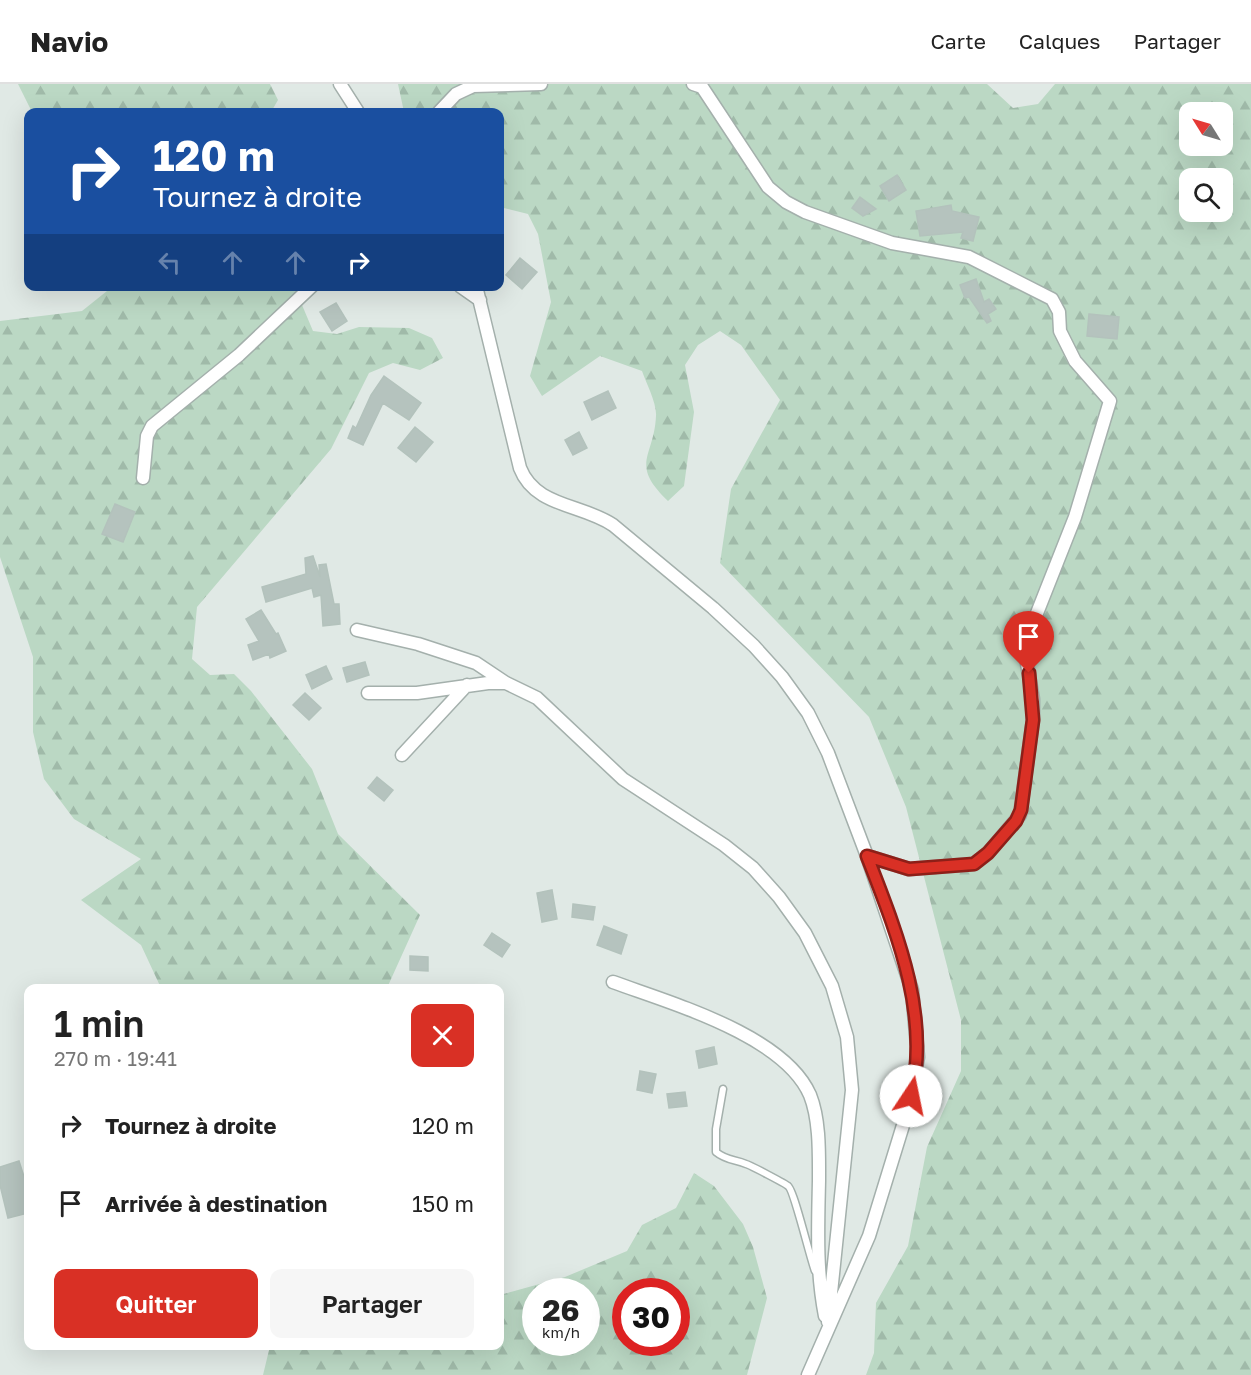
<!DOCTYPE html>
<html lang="fr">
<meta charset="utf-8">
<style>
body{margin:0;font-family:"Golos Text",sans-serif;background:#f6f6f6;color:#222;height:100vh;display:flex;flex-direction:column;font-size:22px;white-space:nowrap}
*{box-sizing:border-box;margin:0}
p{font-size:20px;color:#767676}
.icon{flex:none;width:33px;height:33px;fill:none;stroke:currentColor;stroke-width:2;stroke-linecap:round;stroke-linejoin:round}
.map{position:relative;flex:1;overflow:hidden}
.drawer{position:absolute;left:24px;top:900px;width:480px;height:366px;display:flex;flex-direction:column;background:#fff;border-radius:12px;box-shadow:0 6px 24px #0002}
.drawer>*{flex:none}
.banner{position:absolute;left:24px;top:24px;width:480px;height:183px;border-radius:12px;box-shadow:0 6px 24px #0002;background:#1a4fa0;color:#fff;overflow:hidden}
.needle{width:39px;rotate:307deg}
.fabs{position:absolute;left:1179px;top:18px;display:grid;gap:12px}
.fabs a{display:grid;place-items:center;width:54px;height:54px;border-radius:12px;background:#fff;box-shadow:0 6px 24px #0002;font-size:30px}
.speed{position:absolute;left:522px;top:1194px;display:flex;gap:12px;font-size:30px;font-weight:700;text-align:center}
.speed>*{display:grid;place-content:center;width:78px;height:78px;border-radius:50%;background:#fff;box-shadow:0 6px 24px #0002;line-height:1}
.speed small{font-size:15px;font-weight:400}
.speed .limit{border:9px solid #d22;background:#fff;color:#111}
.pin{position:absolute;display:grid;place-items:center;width:51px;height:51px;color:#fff;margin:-62px -26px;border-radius:50% 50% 50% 0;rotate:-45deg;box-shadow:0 0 6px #0007}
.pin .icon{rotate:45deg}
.me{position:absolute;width:66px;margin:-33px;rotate:11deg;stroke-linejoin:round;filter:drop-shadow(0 0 4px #0008)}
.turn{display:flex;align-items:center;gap:21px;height:126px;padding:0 30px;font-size:27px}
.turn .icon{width:78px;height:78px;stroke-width:2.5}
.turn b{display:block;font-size:42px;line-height:51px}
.lanes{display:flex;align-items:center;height:57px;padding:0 30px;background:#0003;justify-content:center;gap:30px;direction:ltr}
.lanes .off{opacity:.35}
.round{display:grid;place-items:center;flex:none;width:63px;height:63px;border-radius:12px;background:#f6f6f6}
.overview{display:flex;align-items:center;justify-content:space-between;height:102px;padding:0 30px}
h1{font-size:36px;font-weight:600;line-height:45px}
.action{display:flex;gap:12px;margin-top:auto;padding:12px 30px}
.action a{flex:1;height:69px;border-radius:12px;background:#d93025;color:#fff;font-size:24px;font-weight:600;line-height:69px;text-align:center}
.action a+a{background:#f6f6f6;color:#222}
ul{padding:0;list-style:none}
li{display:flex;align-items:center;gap:18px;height:78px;padding:0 30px}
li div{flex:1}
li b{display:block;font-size:22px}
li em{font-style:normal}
header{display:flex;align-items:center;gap:36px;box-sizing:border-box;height:84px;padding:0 30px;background:#fff;border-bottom:2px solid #e0e0e0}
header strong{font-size:28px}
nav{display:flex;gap:33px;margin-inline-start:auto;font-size:21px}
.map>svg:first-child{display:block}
</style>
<header>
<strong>Navio</strong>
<nav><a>Carte</a><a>Calques</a><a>Partager</a></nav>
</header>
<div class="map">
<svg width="1251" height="1291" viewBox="0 0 1251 1291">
<defs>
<pattern id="forest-firs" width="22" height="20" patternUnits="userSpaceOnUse" patternTransform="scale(1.5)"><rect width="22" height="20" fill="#bbd8c4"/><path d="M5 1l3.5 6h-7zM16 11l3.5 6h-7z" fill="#a0baa9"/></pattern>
</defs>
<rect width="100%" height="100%" fill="#e0e9e5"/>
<!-- forest -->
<path fill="url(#forest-firs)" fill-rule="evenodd" d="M18,0H270L278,16L271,28H32Z
M398,0H987L1013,24L1038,20L1055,0H1251V1291H866L874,1269L876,1219L908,1162L927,1063L961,987V936L906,723L869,633L720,479L731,405L780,316L741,261L720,247L698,261L685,281L694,328L684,402L668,417C629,379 654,374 656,332C657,319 646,299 642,287L600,272L542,312L530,292L551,218L538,150L528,130L500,123V28H404ZM1190,28H1222V62H1190ZM1190,94H1222V128H1190Z
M294,202L313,247L337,250L359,243L409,244L432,254L443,274L420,286L393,279L369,289L331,365L197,523L192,575L210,591L234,590L251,607L312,685L338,750L420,831L387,904H161L141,861L81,816L141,775L74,735L44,695L33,648V573L0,473V237L82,227L112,203Z
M694,1089L714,1102L743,1140L753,1163L767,1214L747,1291H263L270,1262H500V1211L565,1193L627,1167L642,1141L676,1124ZM536,1208H586V1258H536ZM626,1208H676V1258H626Z"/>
<!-- building -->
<path fill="#b5c3be" stroke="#b3c2bc" stroke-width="1.5" d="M897,91L906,106L889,117L880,102Z
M860,113L876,125L863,132L852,124Z
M951,121L952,127L979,133L973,157L961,154L963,148L920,152L916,127Z
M520,174L537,188L522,205L506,191Z
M976,195L984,218L989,215L996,225L988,230L991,237L987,239L969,213L965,214L960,201Z
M336,219L347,237L332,247L320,228Z
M1089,230L1119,233L1117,255L1087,252Z
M384,292L421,319L409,336L383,319L363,361L348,354L353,342L356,344L371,311Z
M608,307L616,324L592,336L584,318Z
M415,343L433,358L416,378L398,364Z
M579,348L587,364L573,371L565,356Z
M115,420L135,428L123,458L102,450Z
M313,472L320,493L319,481L326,480L334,520H339L340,540L323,542L321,511L314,513L312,504L266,518L262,503L306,490L305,474Z
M261,526L276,550L278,549L286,567L270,574L269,570L253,576L248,561L259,557L246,535Z
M365,578L369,591L347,598L343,584Z
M326,582L332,595L312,605L306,591Z
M305,609L321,624L309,636L293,621Z
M377,693L393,706L384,717L368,704Z
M552,806L557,835L542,838L537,809Z
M573,820L595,823L593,836L572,833Z
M604,842L627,851L621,870L597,861Z
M492,849L510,861L502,873L484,861Z
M410,872L428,873V887L410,886Z
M714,963L717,980L699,984L696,967Z
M640,987L656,990L652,1009L637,1006Z
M685,1008L687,1022L669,1024L667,1010Z
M19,1077L28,1105V1129L8,1134L0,1101V1083Z"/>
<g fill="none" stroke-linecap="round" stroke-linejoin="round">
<!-- service casing -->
<g stroke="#a4b0ac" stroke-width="9">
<path id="service" d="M723,1005L716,1045V1068C727,1077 735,1075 746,1080C750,1081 786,1100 788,1102C794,1106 810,1174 815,1187"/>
</g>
<!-- minor casing -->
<g stroke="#a4b0ac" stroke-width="15">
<path id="minor" d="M340,0L358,28
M693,0L702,3L706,9L768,103L786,118L805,128L892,159L969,173L1052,215L1059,228L1060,247L1075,277L1110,317L1075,433L1024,562L1033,615V636L1020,731L988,769L974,780L909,785L867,772
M439,28L456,10L473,2L541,0
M460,202L480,216
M476,202L520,384C535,423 582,420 613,441L713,524L754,562L782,593L808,629L828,669L867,772L912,906L918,973L908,1025L869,1152L808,1291
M143,394L147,352L152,342L239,271L312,202
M357,546L418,560L476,579L506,599L537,614L623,695L724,761L753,784L779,813L805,849L832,902L847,953L852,1006L828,1238
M368,609H417L488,599H505
M402,671L467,601
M613,898C670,919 784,951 810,1011C820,1036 819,1070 819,1097C818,1143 816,1186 825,1232"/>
</g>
<!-- service -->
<use href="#service" stroke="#fff" stroke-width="6"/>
<!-- minor -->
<use href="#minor" stroke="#fff" stroke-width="12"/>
</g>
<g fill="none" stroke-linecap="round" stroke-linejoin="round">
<!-- route casing -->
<g stroke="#8d1f18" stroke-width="15">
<path id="route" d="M911,1012C931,931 896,847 867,772L909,785L974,780L988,769L1016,737L1021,726L1033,636L1029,589"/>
</g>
<!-- route -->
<use href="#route" stroke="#d93025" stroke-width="10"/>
</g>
</svg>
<div class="fabs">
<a><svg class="needle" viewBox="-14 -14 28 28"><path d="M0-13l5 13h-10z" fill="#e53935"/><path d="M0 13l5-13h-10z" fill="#767676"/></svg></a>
<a><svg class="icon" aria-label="search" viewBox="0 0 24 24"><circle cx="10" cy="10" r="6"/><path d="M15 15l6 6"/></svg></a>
</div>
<div class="speed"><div>26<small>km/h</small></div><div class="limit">30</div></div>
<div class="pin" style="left:1029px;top:589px;background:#d93025"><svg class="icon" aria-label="arrive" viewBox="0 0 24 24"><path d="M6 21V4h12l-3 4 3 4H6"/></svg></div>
<svg class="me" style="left:911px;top:1012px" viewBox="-20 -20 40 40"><circle r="19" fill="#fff"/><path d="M0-13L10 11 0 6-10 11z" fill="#d93025"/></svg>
<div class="banner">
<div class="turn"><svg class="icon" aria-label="right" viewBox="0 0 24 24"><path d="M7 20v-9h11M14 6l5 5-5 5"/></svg><div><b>120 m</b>Tournez à droite</div></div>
<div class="lanes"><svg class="icon off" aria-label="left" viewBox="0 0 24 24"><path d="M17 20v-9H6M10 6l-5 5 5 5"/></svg><svg class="icon off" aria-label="ahead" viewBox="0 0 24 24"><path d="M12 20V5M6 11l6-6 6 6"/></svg><svg class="icon off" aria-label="ahead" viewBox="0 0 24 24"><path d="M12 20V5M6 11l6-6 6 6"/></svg><svg class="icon" aria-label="right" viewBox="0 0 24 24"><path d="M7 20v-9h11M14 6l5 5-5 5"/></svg></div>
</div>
<section class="drawer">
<div class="overview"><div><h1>1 min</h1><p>270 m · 19:41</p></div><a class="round" style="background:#d93025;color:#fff"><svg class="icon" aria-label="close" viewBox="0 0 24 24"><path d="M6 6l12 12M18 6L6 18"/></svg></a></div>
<ul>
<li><svg class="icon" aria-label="right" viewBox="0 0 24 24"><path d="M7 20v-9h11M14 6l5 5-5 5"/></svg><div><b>Tournez à droite</b></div><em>120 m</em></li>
<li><svg class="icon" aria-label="arrive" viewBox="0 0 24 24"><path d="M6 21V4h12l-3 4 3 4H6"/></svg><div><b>Arrivée à destination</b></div><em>150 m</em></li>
</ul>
<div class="action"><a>Quitter</a><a>Partager</a></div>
</section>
</div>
